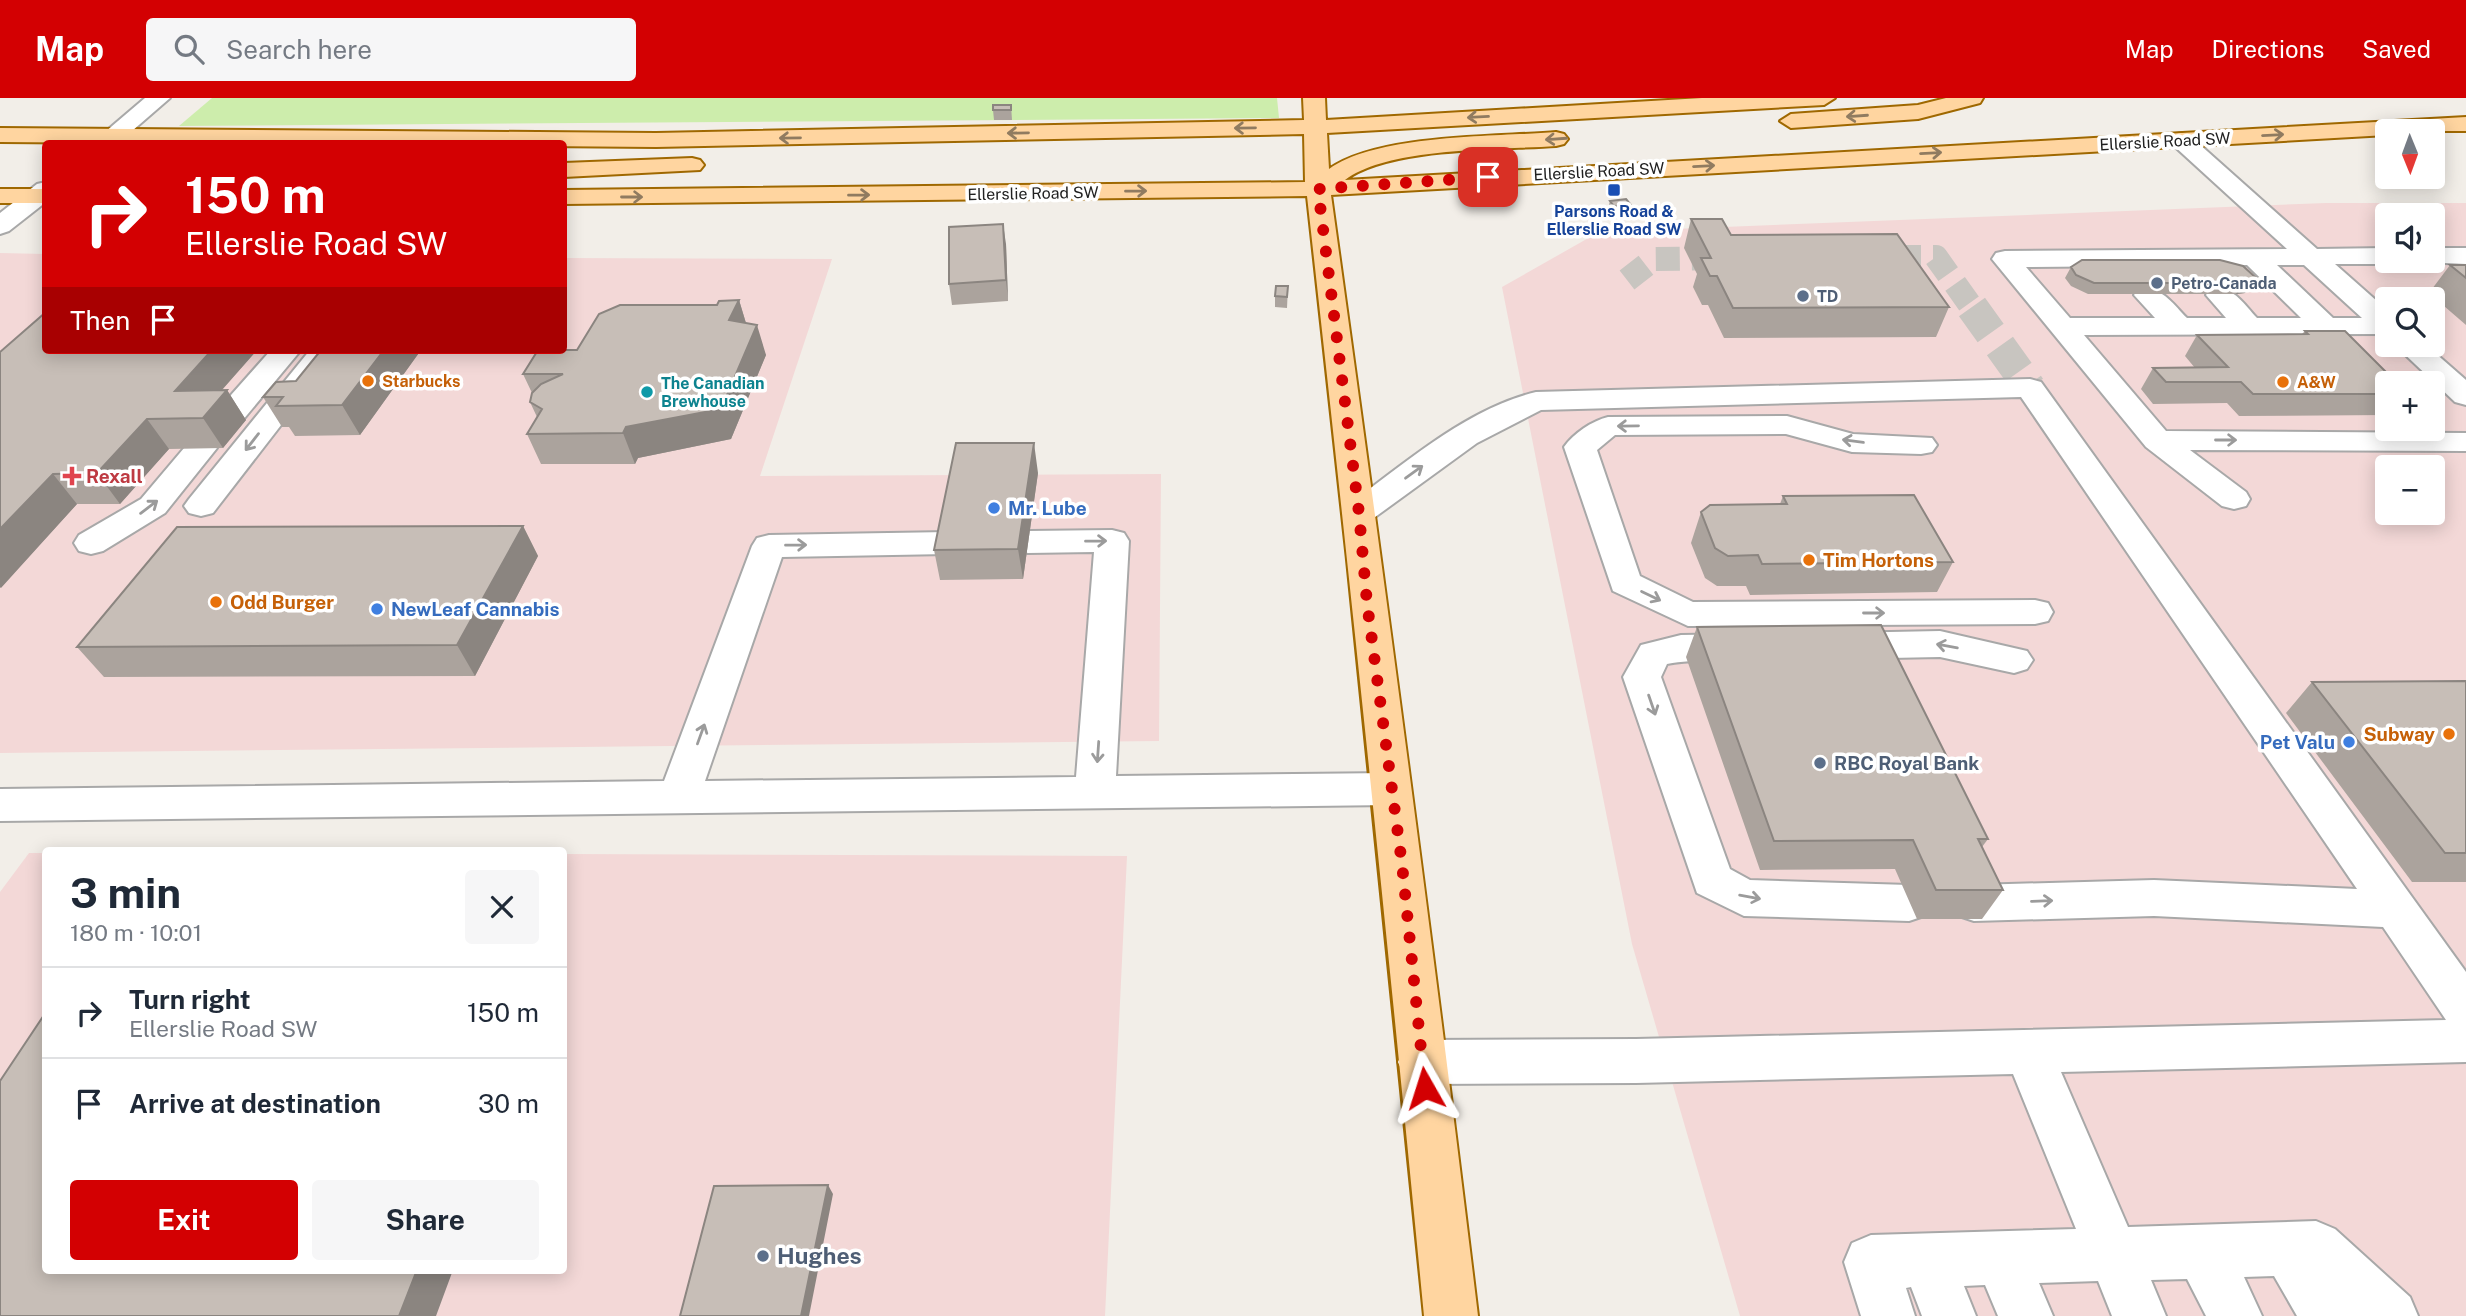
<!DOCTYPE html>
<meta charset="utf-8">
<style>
body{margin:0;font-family:"Public Sans",sans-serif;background:#f6f6f7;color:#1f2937;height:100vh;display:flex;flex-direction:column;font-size:26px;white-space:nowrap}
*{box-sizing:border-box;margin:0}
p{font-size:23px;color:#747a83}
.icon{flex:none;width:38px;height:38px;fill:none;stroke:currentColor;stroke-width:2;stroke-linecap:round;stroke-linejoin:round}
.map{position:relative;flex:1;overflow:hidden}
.side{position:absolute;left:42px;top:749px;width:525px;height:427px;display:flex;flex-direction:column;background:#fff;border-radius:7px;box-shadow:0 4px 18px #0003}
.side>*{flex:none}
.hud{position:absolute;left:42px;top:42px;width:525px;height:214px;border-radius:7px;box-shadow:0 4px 18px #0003;background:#d30002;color:#fff;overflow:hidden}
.needle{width:46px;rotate:179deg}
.tools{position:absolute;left:2375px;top:21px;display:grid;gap:14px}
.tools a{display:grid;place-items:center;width:70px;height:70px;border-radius:7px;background:#fff;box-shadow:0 4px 18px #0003;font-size:35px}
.pin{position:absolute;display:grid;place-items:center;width:60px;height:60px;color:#fff;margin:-30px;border-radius:14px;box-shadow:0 4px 10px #0006}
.me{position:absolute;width:77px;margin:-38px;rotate:354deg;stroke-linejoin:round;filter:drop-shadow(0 0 5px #0008)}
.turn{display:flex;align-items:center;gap:24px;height:147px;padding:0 28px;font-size:32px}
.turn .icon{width:91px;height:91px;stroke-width:2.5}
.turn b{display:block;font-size:49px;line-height:60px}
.then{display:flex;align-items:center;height:66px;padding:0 28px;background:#0003;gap:14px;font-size:26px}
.round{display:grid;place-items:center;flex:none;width:74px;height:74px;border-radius:7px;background:#f6f6f7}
.summary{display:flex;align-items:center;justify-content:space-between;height:119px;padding:0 28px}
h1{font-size:42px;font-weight:700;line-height:52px}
.button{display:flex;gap:14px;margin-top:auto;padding:14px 28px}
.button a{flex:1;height:80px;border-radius:7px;background:#d30002;color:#fff;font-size:28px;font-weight:700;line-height:80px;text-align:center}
.button a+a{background:#f6f6f7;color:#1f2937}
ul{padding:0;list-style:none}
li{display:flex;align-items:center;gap:21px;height:91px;padding:0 28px;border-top:2px solid #e0e1e3}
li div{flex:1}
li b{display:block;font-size:26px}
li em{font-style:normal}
header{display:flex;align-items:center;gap:42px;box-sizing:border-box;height:98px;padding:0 35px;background:#d30002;color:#fff}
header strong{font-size:33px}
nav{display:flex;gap:38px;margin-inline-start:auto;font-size:24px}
.search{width:490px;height:63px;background:#f6f6f7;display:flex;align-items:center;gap:18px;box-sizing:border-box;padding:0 24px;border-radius:7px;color:#747a83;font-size:26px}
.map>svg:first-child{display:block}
</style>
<header>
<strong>Map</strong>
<div class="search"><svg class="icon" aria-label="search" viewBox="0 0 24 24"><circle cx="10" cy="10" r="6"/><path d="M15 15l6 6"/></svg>Search here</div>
<nav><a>Map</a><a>Directions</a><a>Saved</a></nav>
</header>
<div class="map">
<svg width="2466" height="1218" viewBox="0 0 2466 1218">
<rect width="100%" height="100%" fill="#f2eee8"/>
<!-- commercial -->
<path fill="#f3d8d7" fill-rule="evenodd" d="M2326,105H2466V1218H1740L1632,846L1502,189L1599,134ZM2387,117H2432V163H2387ZM2387,201H2432V247H2387ZM2387,285H2432V331H2387ZM2387,369H2432V415H2387Z
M0,155L45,156L46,252H564V160L832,161L760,378L1161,376L1159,643L0,655Z
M29,755H45L46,1172H564V756L1127,758L1105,1218H0V794Z"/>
<!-- grass -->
<path fill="#cdedac" d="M212,0H1277L1279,20L179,28Z"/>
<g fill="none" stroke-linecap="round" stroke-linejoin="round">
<!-- minor-tunnel-far1 -->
<path stroke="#c8c5c0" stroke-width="24" stroke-dasharray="24 12" stroke-linecap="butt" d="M1861,159H1936L1973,211
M1627,182L1654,161L1742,160"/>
<!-- minor-tunnel -->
<path stroke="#c8c5c0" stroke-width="32" stroke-dasharray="32 16" stroke-linecap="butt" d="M1972,209L2030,290"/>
<!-- minor casing -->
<g stroke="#a8a8a8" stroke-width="4">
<path id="minor" d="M145,0H170L117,46H91Z
M2181,35L2189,37L2317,151L2387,150V163H2397L2387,166H2335L2387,212V236L2084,237L2166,333L2466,335V353L2190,352L2246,394L2250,401L2246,408L2234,411L2222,408L2146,349L1992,161L1996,155L2005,153L2287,151L2173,47L2169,42L2173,37ZM2247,167L2301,220H2257C2243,205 2232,186 2210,191L2206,197L2226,220H2187C2173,206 2160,186 2138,191L2134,197L2155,220H2070L2026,169ZM2277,167H2304L2362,220H2333Z
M46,84V104L9,133L0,136V115L37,86Z
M2432,150H2466V166L2423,164L2432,163Z
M2395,247H2426L2466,282V307L2455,304Z
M271,252H301L237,329L226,331L215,329L211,322L215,315Z
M310,252H339L213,415L201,418L189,415L184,408L189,401Z
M2030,281L2041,284L2466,874V964L2061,974L2128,1129L2316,1123L2335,1131L2410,1199L2418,1218H2297L2274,1178L2244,1179L2262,1218H2206L2187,1181L2151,1182L2166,1218H2112L2098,1183L2039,1185L2053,1218H1998L1985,1187L1964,1188L1976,1218H1922L1911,1189L1906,1190L1915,1218H1861L1844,1164L1852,1145L1871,1137L2076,1131L2013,976L1636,985L1422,986L1405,980L1398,964L1405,948L1422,942L1636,941L2446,922L2383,829L2154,818L1974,823L1959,818L1952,805L1959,792L1974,787L2154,782L2357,791L2021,299L1541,312L1477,345L1371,422L1359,426L1347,422L1342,415L1347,408C1404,366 1466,311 1536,294Z
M1787,318L1853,336L1932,340L1937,347L1932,354L1921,356L1852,354L1786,336L1615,337L1597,352L1640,478L1693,504L2035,502L2048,505L2053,514L2048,523L2035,526L1688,528L1613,493L1564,349C1574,335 1592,323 1608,319Z
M201,341L212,343L217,350L165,415L103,453L91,456L79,453L74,445L79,437L141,401L190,343Z
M1112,432L1124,435L1129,443L1116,678L1391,675L1405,680L1411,691L1405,702L1391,707L0,723V691L664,683L752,448L757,440L769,437L948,434L960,437L965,445L960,453L948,456L782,459L705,683L1076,679L1094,454L1028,455L1016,452L1011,444L1016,436L1028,433Z
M1940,533L2027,553L2033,562L2027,571L2014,575L1940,559L1839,561L1826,557L1821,548L1826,539L1839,535Z
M1741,536L1754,540L1759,549L1754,558C1726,566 1696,560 1667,566L1661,579L1730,771L1750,782L1909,787L1924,792L1931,805L1924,818L1909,823L1744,818L1697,795L1623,579L1641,547L1681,537Z"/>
</g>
<!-- major casing -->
<g stroke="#9f6800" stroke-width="4">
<path id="major" d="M1303,0H1325L1326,22L1702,0H1835L1824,7L1327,35L1329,71C1378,36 1495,39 1556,34L1564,36L1568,41L1564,46L1556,48C1500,52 1389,49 1345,82L2466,19V33H2387V37L1331,97C1383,471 1433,844 1478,1218H1424C1388,844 1349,471 1307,98L564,106V92L1305,84L1304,36L656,49L0,44V30L656,35L1304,22Z
M1946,0H1983L1980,5L1918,21L1791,30L1780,23L1791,16L1918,7Z
M692,60L700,62L704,67L700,72L564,79V65Z
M0,91H46V105H0Z"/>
</g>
<!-- minor -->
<use href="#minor" fill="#fff" fill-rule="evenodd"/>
<!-- major -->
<use href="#major" fill="#ffd5a0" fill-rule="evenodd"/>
</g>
<!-- wall -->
<path fill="#aba39d" d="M1011,7L1012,22H994L993,12Z
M1610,103L1631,107L1628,118L1612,119L1607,114Z
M1691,121L1731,137L1949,209L1936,239L1724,240L1708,207H1702L1693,189L1697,176L1684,150Z
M1006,146L1008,203L952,207L949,186Z
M2450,167H2466V227L2429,195Z
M2243,168L2245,195L2236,196H2088L2071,188L2065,180L2071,169Z
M1288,188L1287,210L1275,209V198Z
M739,202L746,225L766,257L731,341L638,360L635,366H541L527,336L537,319L530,304L532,295L523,276L577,252Z
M2305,233L2387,285V317L2239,318L2227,305L2153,306L2141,291L2153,270H2195L2185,258L2197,237L2302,236Z
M46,252H257L222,292H227L246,322L223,350L169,351L120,406H77L0,490V254Z
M321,252H421L360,337L295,338L289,329H282L263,299L296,283Z
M1038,375L1023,481L940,482L934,452Z
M1783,398L1953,464L1937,494L1750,497L1746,488H1717L1705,480L1691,445L1701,414L1780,406Z
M523,428L538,458L475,578L104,579L77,549Z
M1697,529L1988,741L1982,749L2003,792L1982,821H1917L1895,771L1760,772L1686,559Z
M2466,583V784H2412L2286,615L2312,584Z"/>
<!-- shaded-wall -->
<path fill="#8b8580" d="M1003,126L1006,146L1008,203L1006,182Z
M2255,179L2245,195L2236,196L2243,185Z
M739,202L748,232L729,222Z
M757,227L766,257L731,341L638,360L635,366L623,335L626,329Z
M212,252H257L197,320L175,293Z
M384,252H421L360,337L342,307Z
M227,292L246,322L223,350L203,320Z
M147,321L169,351L120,406L97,375Z
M1034,345L1038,375L1023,481L1018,451Z
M53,376L77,406L1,490L0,489V431Z
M523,428L538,458L475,578L457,547Z
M828,1087L833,1096L809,1218H801Z
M417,1172H453L436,1218H399Z"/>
<!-- building -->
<path fill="#c7beb7" stroke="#8b8580" stroke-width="2" d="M993,7H1011V12H993Z
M1626,101L1631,107L1614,108L1610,103Z
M1691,121H1722L1731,137L1897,136L1949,209L1733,210L1717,178H1710L1701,160H1711Z
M1003,126L1006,182L949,186V129Z
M2082,162H2220L2243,168L2255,179L2252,184L2243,185H2094L2076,177L2071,169Z
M2450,167H2466V180Z
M1276,188H1288L1287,199L1275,198Z
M739,202L729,222L757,227L721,311L626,329L623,335L527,336L542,311L530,304L532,295L541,286L563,276H523L538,252H577L599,216L620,207H717L719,203Z
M46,214V252H212L175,293L227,292L203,320L147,321L97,375L53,376L0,431V254Z
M2305,233H2345L2397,285H2387V296H2253L2241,284H2166L2153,270L2228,269L2197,237L2308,236Z
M321,252H384L342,307L276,308L283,299H263L276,284L296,283Z
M956,345H1034L1018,451L934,452Z
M1914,397L1953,464L1762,466L1758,457L1728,458L1715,450L1701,414L1710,407L1787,406L1783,398Z
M523,428L457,547L77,549L177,429Z
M1881,527L1988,741H1978L2003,792H1936L1913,742L1774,743L1697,529Z
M2466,583V755H2445L2312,584Z
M46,914V1172H417L399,1218H0V983Z
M828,1087L801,1218H680L714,1088Z"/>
<!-- one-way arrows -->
<defs><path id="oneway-shaft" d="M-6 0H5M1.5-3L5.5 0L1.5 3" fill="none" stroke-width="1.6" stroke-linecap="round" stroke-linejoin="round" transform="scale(1.75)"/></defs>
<g stroke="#907b60">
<use href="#oneway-shaft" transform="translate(1857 18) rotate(176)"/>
<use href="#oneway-shaft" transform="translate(1478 19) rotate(177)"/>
<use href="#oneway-shaft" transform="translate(1245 30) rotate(179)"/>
<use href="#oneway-shaft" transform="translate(1018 35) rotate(179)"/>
<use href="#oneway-shaft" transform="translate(2273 37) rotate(-3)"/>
<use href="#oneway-shaft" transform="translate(790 40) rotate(179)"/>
<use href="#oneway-shaft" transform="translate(1556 41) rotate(176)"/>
<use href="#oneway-shaft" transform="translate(1931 55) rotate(-3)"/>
<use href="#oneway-shaft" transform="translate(1704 68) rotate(-3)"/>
<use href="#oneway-shaft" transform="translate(1136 93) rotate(-1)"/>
<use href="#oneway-shaft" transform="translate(859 97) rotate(-1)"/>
<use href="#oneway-shaft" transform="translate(632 99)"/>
</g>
<g stroke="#9b9b9b">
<use href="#oneway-shaft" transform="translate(1628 328) rotate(179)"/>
<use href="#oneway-shaft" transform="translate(2226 342)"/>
<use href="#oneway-shaft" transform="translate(1853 343) rotate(-172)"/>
<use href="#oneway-shaft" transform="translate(252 344) rotate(128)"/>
<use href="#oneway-shaft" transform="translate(1414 374) rotate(-36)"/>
<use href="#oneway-shaft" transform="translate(149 409) rotate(-37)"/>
<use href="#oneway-shaft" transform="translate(1096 443) rotate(-1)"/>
<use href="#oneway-shaft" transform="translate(796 447) rotate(-1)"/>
<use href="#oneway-shaft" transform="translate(1651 498) rotate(26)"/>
<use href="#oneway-shaft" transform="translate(1874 515)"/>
<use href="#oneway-shaft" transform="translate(1947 548) rotate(-170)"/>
<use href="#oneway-shaft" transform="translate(1652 607) rotate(71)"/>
<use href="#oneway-shaft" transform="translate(701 636) rotate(-70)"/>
<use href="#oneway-shaft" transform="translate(1098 654) rotate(94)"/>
<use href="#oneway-shaft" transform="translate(1750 799) rotate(10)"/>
<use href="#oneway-shaft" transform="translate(2042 803) rotate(-2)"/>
</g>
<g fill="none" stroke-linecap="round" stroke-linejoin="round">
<!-- route -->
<path stroke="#d30002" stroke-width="12" stroke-dasharray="0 21.6" d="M1425,990L1402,766L1367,505L1359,415L1318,91L1488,79"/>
</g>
<!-- markers -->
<rect fill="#1a4fb4" stroke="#fff" stroke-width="2.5" x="1607" y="85" width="14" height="14" rx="3.5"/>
<g fill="#5c6f8a" stroke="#fff" stroke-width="2.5">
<circle cx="2157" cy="185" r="7"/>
<circle cx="1803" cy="198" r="7"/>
<circle cx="1820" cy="665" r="7"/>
<circle cx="763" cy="1158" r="7"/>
</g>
<g fill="#e8710a" stroke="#fff" stroke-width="2.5">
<circle cx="368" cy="283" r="7"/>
<circle cx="2283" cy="284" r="7"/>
<circle cx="1809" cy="462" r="7"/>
<circle cx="216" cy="504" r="7"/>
<circle cx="2449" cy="636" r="7"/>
</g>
<circle fill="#0f9aa8" stroke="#fff" stroke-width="2.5" cx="647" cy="294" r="7"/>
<path fill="#e0444e" stroke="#fff" stroke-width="2.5" d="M68.5 367.5h7v7h7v7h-7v7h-7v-7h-7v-7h7z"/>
<g fill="#3f7fe0" stroke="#fff" stroke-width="2.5">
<circle cx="994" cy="410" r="7"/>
<circle cx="377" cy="511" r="7"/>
<circle cx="2349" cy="644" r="7"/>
</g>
<g text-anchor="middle" stroke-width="7" stroke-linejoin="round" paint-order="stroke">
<!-- far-street labels -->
<g font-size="16" fill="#212121" stroke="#fff">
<text transform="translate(2165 43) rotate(-3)" y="6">Ellerslie Road SW</text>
<text transform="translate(1599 73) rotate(-3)" y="6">Ellerslie Road SW</text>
<text transform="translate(1033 95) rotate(-1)" y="6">Ellerslie Road SW</text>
</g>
<!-- far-transit labels -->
<g font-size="16" font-weight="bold" fill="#164399" stroke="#fff">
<text x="1614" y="119">Parsons Road &amp;<tspan x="1614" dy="18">Ellerslie Road SW</tspan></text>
</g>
<!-- far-service labels -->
<g font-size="16" font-weight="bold" fill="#4e5e75" stroke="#fff" text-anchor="start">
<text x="2171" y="191">Petro-Canada</text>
<text x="1817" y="204">TD</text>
</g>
<!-- far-food labels -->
<g font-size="16" font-weight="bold" fill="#c56008" stroke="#fff" text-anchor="start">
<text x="382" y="289">Starbucks</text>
<text x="2297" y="290">A&amp;W</text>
</g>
<!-- far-culture labels -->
<g font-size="16" font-weight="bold" fill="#0d838f" stroke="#fff" text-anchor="start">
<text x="661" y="291">The Canadian<tspan x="661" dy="18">Brewhouse</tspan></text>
</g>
<!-- health labels -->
<g font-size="19" font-weight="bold" fill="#be3a42" stroke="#fff" text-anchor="start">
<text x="86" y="385">Rexall</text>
</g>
<!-- shop labels -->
<g font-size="19" font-weight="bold" fill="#366cbe" stroke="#fff" text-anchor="start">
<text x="1008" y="417">Mr. Lube</text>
<text x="391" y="518">NewLeaf Cannabis</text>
<text x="2335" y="651" text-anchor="end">Pet Valu</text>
</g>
<!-- food labels -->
<g font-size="19" font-weight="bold" fill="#c56008" stroke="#fff" text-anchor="start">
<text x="1823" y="469">Tim Hortons</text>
<text x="230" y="511">Odd Burger</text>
<text x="2435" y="643" text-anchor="end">Subway</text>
</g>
<!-- service labels -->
<g font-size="19" font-weight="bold" fill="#4e5e75" stroke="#fff" text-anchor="start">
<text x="1834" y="672">RBC Royal Bank</text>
</g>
<!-- near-service labels -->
<g font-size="23" font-weight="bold" fill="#4e5e75" stroke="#fff" text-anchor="start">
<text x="777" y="1166">Hughes</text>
</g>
</g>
</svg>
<div class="tools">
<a><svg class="needle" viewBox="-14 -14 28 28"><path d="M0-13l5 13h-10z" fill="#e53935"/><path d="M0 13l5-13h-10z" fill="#747a83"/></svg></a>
<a><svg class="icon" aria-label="sound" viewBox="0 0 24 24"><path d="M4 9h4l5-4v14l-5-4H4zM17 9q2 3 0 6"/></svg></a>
<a><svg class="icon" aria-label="search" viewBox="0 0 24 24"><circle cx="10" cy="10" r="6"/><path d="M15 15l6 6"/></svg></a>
<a>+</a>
<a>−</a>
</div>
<div class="pin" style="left:1488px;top:79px;background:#d93025"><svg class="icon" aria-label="arrive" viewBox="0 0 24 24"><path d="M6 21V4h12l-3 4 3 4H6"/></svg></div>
<svg class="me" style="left:1425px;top:990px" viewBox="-20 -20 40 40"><path d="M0-17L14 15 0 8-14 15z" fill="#d30002" stroke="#fff" stroke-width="4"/></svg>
<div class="hud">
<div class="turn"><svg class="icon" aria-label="right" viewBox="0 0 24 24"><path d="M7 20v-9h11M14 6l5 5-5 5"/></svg><div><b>150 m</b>Ellerslie Road SW</div></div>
<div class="then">Then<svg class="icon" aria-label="arrive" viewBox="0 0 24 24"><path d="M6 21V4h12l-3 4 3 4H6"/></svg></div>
</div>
<section class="side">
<div class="summary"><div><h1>3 min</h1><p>180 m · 10:01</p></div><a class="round"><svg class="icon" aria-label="close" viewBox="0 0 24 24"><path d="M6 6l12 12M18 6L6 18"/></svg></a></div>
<ul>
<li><svg class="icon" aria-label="right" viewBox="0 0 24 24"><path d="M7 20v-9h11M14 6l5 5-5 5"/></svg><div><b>Turn right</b><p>Ellerslie Road SW</p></div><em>150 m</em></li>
<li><svg class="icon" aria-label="arrive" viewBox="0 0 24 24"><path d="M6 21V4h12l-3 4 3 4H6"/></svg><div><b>Arrive at destination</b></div><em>30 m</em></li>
</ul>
<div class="button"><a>Exit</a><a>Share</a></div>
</section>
</div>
